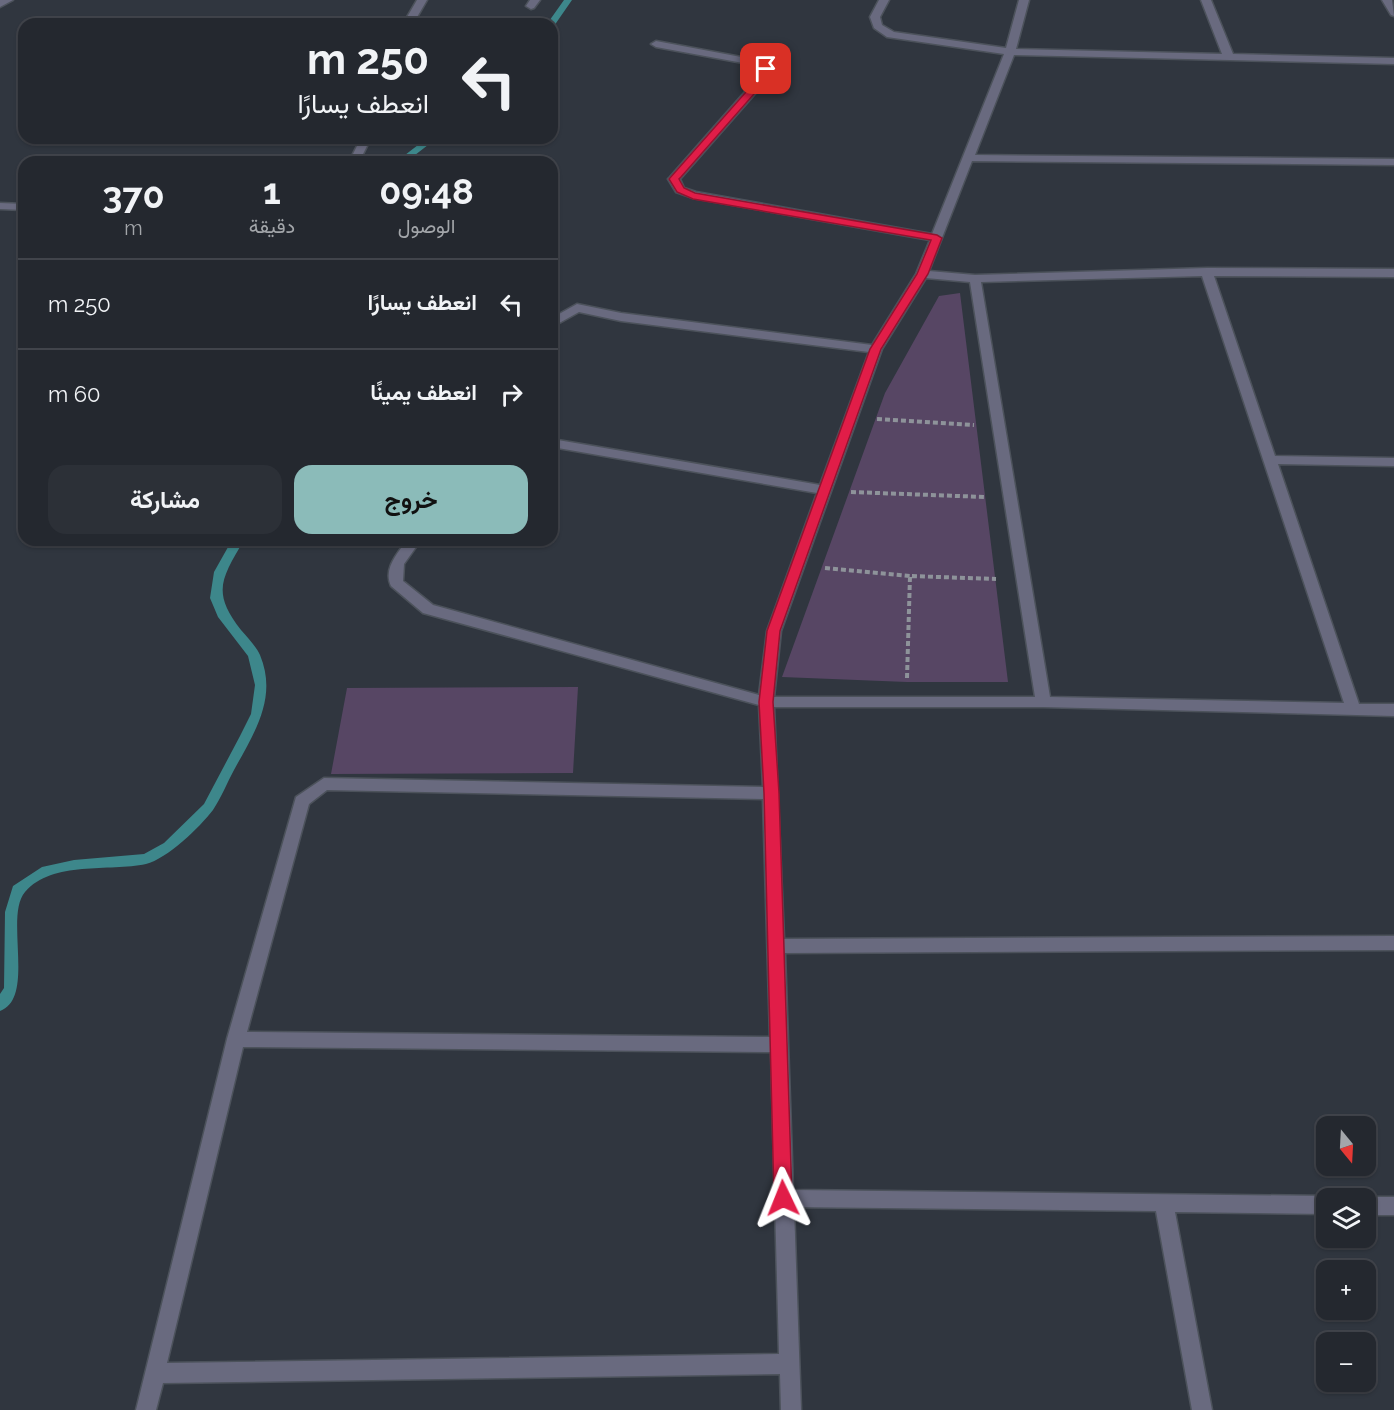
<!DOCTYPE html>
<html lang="ar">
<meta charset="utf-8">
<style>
body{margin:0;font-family:Raleway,Vazirmatn,sans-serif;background:#2c3037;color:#f1f3f6;direction:rtl;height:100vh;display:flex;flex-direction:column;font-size:22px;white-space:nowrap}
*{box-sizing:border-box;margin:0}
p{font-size:20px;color:#a3a6aa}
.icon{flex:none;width:33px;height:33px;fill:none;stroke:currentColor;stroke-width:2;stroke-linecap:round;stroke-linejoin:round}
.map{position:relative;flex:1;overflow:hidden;direction:ltr}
.drawer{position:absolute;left:18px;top:156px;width:540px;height:390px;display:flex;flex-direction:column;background:#24282f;border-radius:18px;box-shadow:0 2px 4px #0004,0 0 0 2px #41444b;direction:rtl}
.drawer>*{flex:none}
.top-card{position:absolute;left:18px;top:18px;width:540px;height:126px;border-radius:18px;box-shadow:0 2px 4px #0004,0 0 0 2px #41444b;direction:rtl;background:#24282f;color:#f1f3f6;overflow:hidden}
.needle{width:39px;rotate:162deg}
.fabs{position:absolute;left:1316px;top:1116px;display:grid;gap:12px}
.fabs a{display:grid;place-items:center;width:60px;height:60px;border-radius:12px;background:#24282f;box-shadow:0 2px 4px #0004,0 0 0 2px #41444b;font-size:30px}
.pin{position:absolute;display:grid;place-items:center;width:51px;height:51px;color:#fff;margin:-26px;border-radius:12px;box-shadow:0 3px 9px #0006}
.me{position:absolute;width:66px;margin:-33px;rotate:358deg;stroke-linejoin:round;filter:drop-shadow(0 0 4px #0008)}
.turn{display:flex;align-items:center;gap:21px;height:126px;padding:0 30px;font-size:27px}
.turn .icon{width:78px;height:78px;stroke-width:2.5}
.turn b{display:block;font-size:42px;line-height:51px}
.eta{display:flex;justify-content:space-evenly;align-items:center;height:102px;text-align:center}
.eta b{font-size:36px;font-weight:700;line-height:42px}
.action{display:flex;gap:12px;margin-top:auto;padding:12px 30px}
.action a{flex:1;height:69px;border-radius:18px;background:#8bbbb9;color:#111;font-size:24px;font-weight:700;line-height:69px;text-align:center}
.action a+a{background:#2c3037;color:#f1f3f6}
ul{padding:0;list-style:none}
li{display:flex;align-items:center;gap:18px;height:90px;padding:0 30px;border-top:2px solid #41444b}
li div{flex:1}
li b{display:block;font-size:22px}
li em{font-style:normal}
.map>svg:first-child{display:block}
</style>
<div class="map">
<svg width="1394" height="1410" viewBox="0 0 1394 1410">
<rect width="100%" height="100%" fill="#30363f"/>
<!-- green -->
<path fill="#574664" d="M960,293L1008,682H907L782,677L885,393L939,296Z
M578,687L573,773L331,774L347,688Z"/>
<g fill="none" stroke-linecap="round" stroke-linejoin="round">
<!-- stream -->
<path fill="#3d878b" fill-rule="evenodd" d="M564,0H572L554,26L547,24Z
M427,138H437L406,162H396Z
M232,540H244C222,578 211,592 241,630C247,637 256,646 260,655C278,698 254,733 234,770C227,783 221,798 213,810C200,827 167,859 146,864C109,872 53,860 25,892C4,916 36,998 0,1011V994L4,988L5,912L13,886L42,867L74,860L144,854L164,843L204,804L240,736L251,714L255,685L248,656L218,617L210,598L214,572Z"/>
<!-- minor casing -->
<g stroke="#4c525b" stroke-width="3">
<path id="minor" d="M0,0H13L0,7Z
M417,0H427L413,24H403Z
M530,0H540L534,8L531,9L526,6Z
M879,0H889L880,17L882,25L894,32L1006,48L1019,0H1029L1016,49L1222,54L1201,0H1211L1233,54L1394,58V64L1014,55L975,155L1394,159V165L972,161L929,271L975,275L1207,268L1394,269V277L1214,276L1275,456L1394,458V466L1278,464L1359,704H1394V716L1043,707H774L784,939L1394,936V950L785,953L793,1190L1326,1196L1331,1198H1326V1214L1175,1212L1212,1410H1192L1156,1211L794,1207L801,1410H781L780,1374L163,1383L156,1410H136L227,1039L296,797L324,778L763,787L759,705L423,613L391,586C383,569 397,554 407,540H421L404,564L403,581L433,605L759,695L767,631L817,493L552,447V439L820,485L869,352L621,321L579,312L552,327V318L577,304L621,313L872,345L916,274L930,240L693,198L676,192L668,179L670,177L759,76L761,70L754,65L656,47L651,44L656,41L757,60L771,69L768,79L680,179L684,188L696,192L932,234L1004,54L887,37L874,28L870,17ZM1202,276L1344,703L1050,697L981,282ZM926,278L970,282L1035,697H774L781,631L882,349ZM327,790L763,799L770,1037L247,1032L309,804ZM243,1047L771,1052L779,1354L167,1363Z
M1382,0H1392L1394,16L1391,15Z
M361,138H371L359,162H349Z
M0,203L24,204V210L0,209Z
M1365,1197H1394V1215H1365V1198H1362Z"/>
</g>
<!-- path -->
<path stroke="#8e939a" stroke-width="4" stroke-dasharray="5 3" stroke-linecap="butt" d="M877,419L974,425
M851,492L985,497
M825,568L910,576
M907,678L910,576L996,579"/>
<!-- minor -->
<use href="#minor" fill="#696a7f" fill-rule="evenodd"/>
</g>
<!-- route -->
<path fill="#e11d48" stroke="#92132f" stroke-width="1.5" d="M763,67L771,69L769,77L681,177L679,179L684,188L695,193L937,235L942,238L928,274L881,349L780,631L773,702L779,793L792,1198L789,1204L783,1206L777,1204L774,1198L764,793L759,702L767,631L870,349L917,274L931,240L693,199L677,192L669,179L760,76Z"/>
</svg>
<div class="fabs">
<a><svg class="needle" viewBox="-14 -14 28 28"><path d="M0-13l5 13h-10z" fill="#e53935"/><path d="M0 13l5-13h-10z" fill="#a3a6aa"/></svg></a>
<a><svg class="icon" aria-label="layers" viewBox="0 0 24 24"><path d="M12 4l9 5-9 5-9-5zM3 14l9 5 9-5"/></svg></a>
<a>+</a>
<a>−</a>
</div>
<div class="pin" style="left:766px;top:69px;background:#d93025"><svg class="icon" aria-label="arrive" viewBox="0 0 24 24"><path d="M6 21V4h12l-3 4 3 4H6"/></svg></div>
<svg class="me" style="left:783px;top:1198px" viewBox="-20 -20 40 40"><path d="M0-17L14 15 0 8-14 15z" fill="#e11d48" stroke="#fff" stroke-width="4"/></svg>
<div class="top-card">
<div class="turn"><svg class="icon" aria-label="left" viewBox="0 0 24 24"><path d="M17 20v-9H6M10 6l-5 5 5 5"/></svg><div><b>250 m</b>انعطف يسارًا</div></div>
</div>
<section class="drawer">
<div class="eta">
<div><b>09:48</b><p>الوصول</p></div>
<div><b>1</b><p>دقيقة</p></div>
<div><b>370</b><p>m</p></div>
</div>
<ul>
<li><svg class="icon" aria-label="left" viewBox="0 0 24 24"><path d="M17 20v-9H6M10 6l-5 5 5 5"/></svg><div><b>انعطف يسارًا</b></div><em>250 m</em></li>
<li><svg class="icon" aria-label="right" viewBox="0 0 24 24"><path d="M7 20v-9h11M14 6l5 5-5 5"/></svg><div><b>انعطف يمينًا</b></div><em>60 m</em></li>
</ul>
<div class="action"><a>خروج</a><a>مشاركة</a></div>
</section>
</div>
